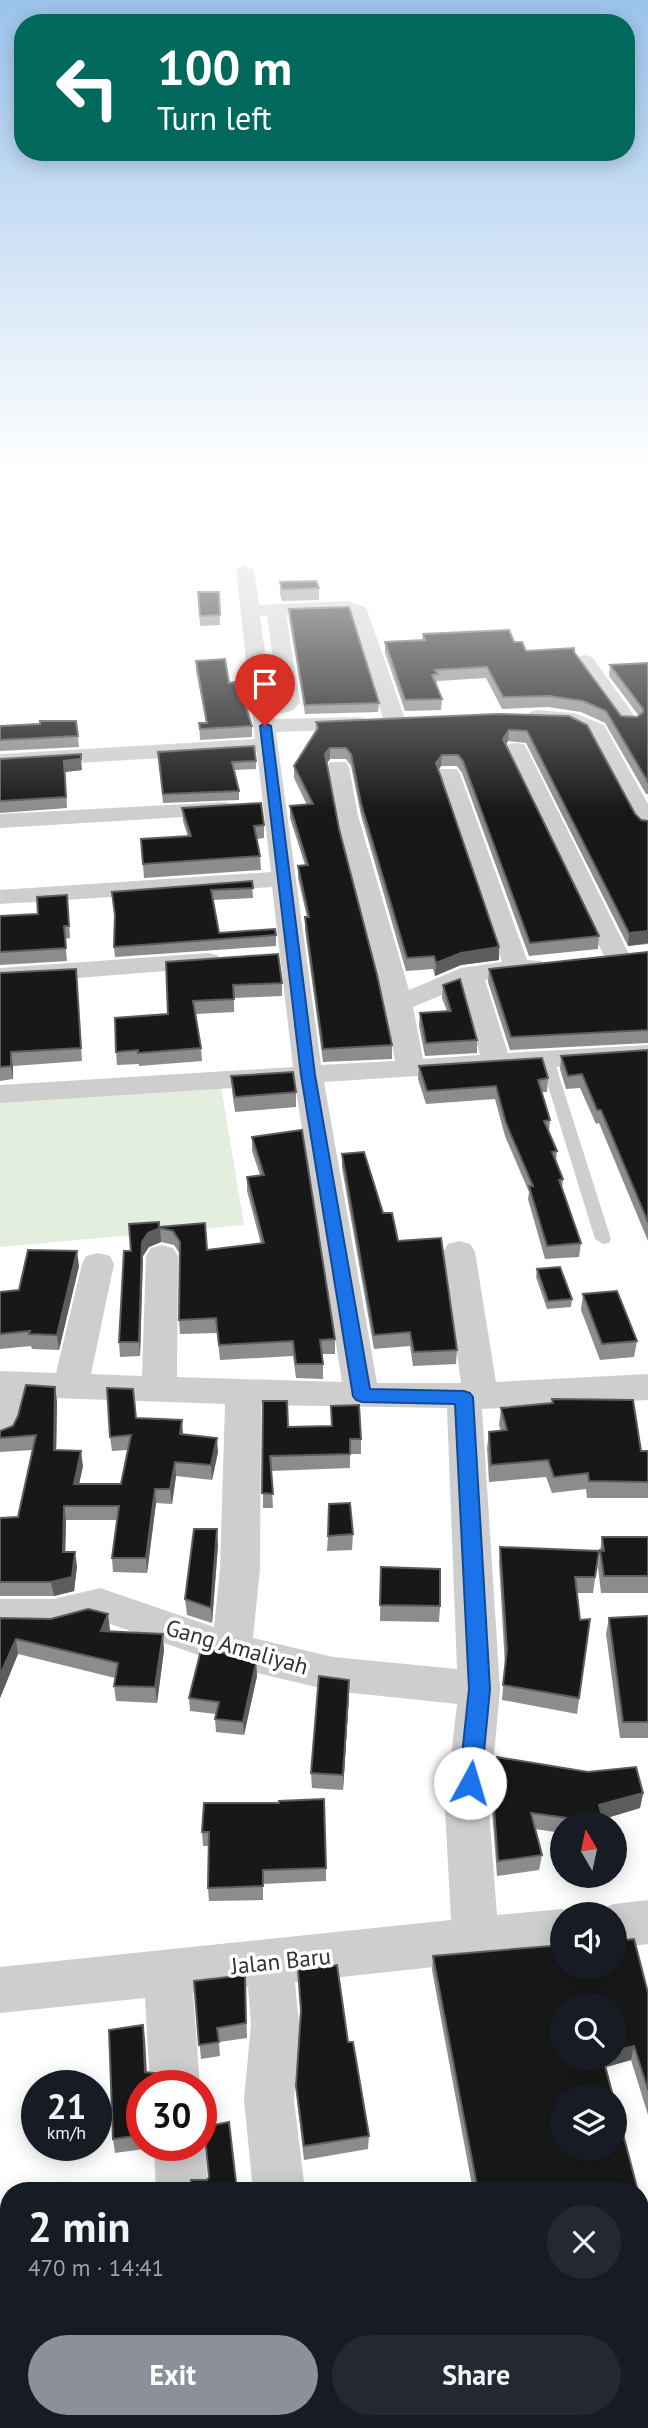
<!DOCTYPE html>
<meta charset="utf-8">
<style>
body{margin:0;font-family:"PT Sans",sans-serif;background:#242831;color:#f1f3f6;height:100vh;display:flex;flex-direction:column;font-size:26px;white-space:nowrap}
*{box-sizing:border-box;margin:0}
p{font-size:23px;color:#9ea1a6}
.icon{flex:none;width:38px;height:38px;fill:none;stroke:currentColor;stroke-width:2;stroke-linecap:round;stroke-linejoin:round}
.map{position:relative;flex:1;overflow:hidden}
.drawer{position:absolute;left:0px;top:2182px;width:649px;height:247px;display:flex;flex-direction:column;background:#171b24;border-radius:28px 28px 0 0;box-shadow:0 4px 18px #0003}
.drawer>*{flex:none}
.banner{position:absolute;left:14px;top:14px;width:621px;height:147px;border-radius:28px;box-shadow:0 4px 18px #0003;background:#00695c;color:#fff;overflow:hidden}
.needle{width:46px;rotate:351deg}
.tools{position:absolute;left:550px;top:1811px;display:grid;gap:14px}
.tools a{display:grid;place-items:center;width:77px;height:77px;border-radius:50%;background:#171b24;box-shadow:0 4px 18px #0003;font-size:35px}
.speed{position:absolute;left:21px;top:2070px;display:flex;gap:14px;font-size:35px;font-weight:700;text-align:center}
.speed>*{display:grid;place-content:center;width:91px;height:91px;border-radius:50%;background:#171b24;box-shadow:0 4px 18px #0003;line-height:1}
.speed small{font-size:18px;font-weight:400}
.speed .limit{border:10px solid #d22;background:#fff;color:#111}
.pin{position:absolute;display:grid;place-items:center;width:60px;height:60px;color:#fff;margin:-72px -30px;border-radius:50% 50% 50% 0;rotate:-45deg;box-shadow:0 0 7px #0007}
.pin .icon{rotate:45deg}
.me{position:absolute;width:77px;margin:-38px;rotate:6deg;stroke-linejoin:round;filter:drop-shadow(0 0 5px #0008)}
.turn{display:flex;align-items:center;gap:24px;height:147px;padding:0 28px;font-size:32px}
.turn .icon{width:91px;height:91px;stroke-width:2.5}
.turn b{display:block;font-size:49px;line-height:60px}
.round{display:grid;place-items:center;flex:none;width:74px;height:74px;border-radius:37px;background:#242831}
.overview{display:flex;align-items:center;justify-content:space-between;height:119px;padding:0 28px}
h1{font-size:42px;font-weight:800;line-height:52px}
.primary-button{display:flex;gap:14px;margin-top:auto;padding:14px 28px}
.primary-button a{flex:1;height:80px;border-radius:42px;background:#8c9099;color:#fff;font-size:28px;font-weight:800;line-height:80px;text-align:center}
.primary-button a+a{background:#242831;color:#f1f3f6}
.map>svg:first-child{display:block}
</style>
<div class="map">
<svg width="648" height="2428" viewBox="0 0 648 2428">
<rect width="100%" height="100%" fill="#fff"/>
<!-- green -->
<path fill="#e4eede" d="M220,1080L244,1225L0,1247V1099Z"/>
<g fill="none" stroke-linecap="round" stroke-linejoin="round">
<!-- service -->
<path fill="#cecece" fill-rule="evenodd" d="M547,1056L554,1060L611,1239L609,1243L603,1244L595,1239L540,1060Z"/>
<!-- minor -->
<path fill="#cecece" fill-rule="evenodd" d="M245,565L254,570L259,605L348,601L366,607L406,722L402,726H388L384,722L351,614L286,615L300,703L292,711L274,715V719L360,717L367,719L371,723L367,727L360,729L276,732L321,1065L395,1061C379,961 342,867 327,767L330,762H346L349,767L358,816L409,990L461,968L502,962L438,774L441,769H457L460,774L527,960L541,961L545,967L541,973L485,980L508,1053L648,1045V1061L324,1082L377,1383H461L443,1252L448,1244L459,1241L470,1244L475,1252L496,1382L648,1374V1400L482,1409L500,1689L489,1810L497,1915L562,1909L577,1914H562V1953L295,1982L299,2024L294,2100L305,2191H253L244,2100L251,2024L248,1987L193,1993L200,2086H150L145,1998L0,2013V1967L451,1920L445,1810L457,1704L333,1691L232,1667L99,1620L54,1632L0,1631V1599H54L100,1588L214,1627L220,1569L225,1404L26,1397L18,1430L13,1439L0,1443V1371L56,1373L82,1264L86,1256L98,1253L110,1256L114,1264L91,1374L142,1376L146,1256L151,1248L162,1245L173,1248L178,1256L177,1377L342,1382L295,1084L0,1103V1085L293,1067L272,887L0,904V890L271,872L257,752L0,768V754L255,739L236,570ZM260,616H267L279,702L272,703ZM461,987L480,1055L423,1059L413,1007ZM261,1405L447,1408L457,1669L333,1657L253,1638L260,1569Z
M585,655L592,657L636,718L640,722L636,726H622L575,661L578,657Z
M537,710L574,713L604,725L648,804V832L640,830L636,825L588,734L570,725L530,720L527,716L530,712Z
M516,743L524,744L527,749L631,958L627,964L618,966L609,964L605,958L505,749L508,744Z
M225,802L233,804L236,809L233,814L0,828V814Z
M208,953L217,955L221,961L217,967L0,984V968Z
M648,1900V1944L614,1948V1914H596L598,1910L614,1904Z
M201,2138L205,2146L208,2191H156L154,2146H201Z
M376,2420H434L435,2428H377Z"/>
</g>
<!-- wall -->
<path fill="#8c8c8c" d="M280,582L319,588V600L282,601L280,594Z
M198,592H219L220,625L200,626Z
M289,609L379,703L378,712L305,714L289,618Z
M423,634L514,642L526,651L574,652L621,716L637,717L639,716L609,676L610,665L648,663V794H646L605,723L581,712L548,707L502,709L486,678L437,681L436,685L442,699L441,710L405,711L385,653V642L422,640Z
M196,661L229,683L237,691L252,726V737L200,740L199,723H206L196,671Z
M569,716L635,814L641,820L648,821V944L628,946L526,743L508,741L506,744L599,936L598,949L529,956L462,773L457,766H441L438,770L499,960L461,965L435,976L433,969L406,971L361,815L351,766L346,759H330L327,763L339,829L392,1045V1059L323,1062L305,930V917H307L298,878V866L305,865L290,818V806L307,805L294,778V766L316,731V722Z
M76,721L79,747L0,751V726Z
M158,752L256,761V769L234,770L239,791V800L163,803Z
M0,759L82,770L65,772L67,808L0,813Z
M182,808L264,825V838L257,839L260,856L261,870L144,878L141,839L188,837L183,821Z
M252,881L253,898L213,900L219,933L276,935V946L115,957L114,947L115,919L112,892Z
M68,907L70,938L65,939L67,961L0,965V916L38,914Z
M648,952V1043L510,1050L488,982L489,969Z
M166,962L282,983V996L234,998V1012L196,1014L201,1048L202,1061L139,1066V1064L117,1065L116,1052L168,1014Z
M76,969L82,1061L13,1066V1079L0,1081V973Z
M443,985L477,1040V1053L425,1056L419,1026L420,1013L447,1011L442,998Z
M648,1050V1241L599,1123L596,1124L580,1088L566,1089L560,1069L561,1056Z
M419,1066L548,1078L547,1092H541L550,1120L549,1132L557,1151L556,1161L563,1179L562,1189L581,1243L579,1257L545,1259L528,1199L529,1192L505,1136L495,1099L426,1104L418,1079Z
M231,1076L296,1092V1107L235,1112L232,1091Z
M252,1137L335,1339V1354H322L323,1364V1379L296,1378L293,1356L220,1360L217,1333L180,1334L179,1320L180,1254L174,1245L161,1242L149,1247L143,1256L140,1356L120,1357L119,1342L131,1251L159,1227L205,1223L207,1250L261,1244L247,1191V1177L260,1175L252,1151Z
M342,1154L383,1213L457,1350L456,1364L413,1366L410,1346L374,1349L342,1168Z
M79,1266L59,1350L32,1349L31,1346L0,1349V1292L19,1290Z
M537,1269L572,1299L571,1307L547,1309L536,1277Z
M583,1294L637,1341L634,1357L600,1360L581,1310Z
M552,1399L641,1451H648V1498H587L586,1489L552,1493L546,1477L489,1482L487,1448L489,1432L501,1431L499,1425L501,1408L552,1403Z
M57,1401L56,1450L83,1466L79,1484H121L128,1450L112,1451L110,1437L136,1418L183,1435L218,1452L212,1480L176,1476L172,1504L156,1503L147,1573L113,1572L112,1558L117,1520H66L65,1552L77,1566L74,1591L54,1596H0V1518L18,1517L33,1450L0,1452V1431L13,1426Z
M263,1401L288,1427L331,1426V1406L361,1439V1454H350V1468L271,1471L273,1508H263Z
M353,1534L352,1550L327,1551L328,1536Z
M602,1537H648V1593H601L598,1567Z
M218,1545L212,1623L187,1615L185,1599Z
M500,1547L599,1551L593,1593H577L580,1620L590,1619L577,1714L502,1700L505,1666L499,1562Z
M381,1567L440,1606L439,1622L380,1621Z
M648,1616V1738H620L606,1634L609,1618Z
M0,1618L110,1630L109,1632L164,1650L157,1703L116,1701L114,1686L115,1678L18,1654L0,1698Z
M256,1663L257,1676L244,1735L216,1732L215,1719L216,1714L190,1711L189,1698Z
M349,1695L343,1790L312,1788L311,1773Z
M497,1757L643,1793L640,1808L603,1819L604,1824H562V1833L535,1829L542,1855L539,1870L497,1876L492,1810Z
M204,1803L326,1868V1881L263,1884V1900L209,1901L208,1888L209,1846H203L202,1832Z
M433,1956L648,1993V2115L631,2060L606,2067L638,2191H473L432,1970Z
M298,1970L348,2042L369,2136L368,2149L304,2160L297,2100L296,2086L301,2017Z
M245,1975L247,2038L219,2042L220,2056L201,2059L194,1981Z
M145,2040L147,2072L161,2074L163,2086H142V2146H153L151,2148L115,2153L113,2139Z
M61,2420H322V2428H0Z
M338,2420H402L403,2428H370L369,2422L341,2427Z
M510,2420H532L511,2424Z
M572,2420H640L648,2428H574Z"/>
<!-- shaded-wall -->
<path fill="#5d5d5d" d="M509,730L508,741L503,750V739Z
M330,748V759L325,766V754Z
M442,755L441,766L436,775V763Z
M81,759L82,770L65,772L67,808L64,761Z
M648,931V943L628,946L629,933Z
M499,947V960L461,965L435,976L436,963L461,953Z
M11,1052L13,1066V1079L11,1066Z
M160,1228L161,1242L149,1247L143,1256L140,1356L139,1342L142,1242L148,1233Z
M77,1251L79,1266L59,1350L57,1335Z
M55,1387L57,1401L56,1464L54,1450Z
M182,1420L183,1434L181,1449L180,1434Z
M217,1438L218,1452L212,1480L211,1465Z
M81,1451L83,1466L76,1498L74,1484Z
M175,1462L176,1476L172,1504L170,1489Z
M155,1489L156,1503L147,1573L146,1558Z
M64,1506L66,1520L65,1566L63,1552Z
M217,1529L218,1545L212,1623L211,1608Z
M75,1552L77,1566L74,1591L54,1596L51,1582Z
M108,1614L110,1630L103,1647L101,1631Z
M163,1634L164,1650L157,1703L155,1687Z
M16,1639L18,1654L0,1698V1675Z
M256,1663L257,1676L244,1735L243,1722Z
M349,1680V1695L343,1790V1775Z
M643,1793L640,1808L597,1821L599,1805Z
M143,2025L145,2040L147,2086L145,2072Z
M634,2046L631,2060L599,2069L602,2058H614V2051Z"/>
<!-- building -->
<path fill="#181818" stroke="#5d5d5d" stroke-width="2" d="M316,581L319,588L282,590L280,582Z
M198,592H219L220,615L200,616Z
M349,607L379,703L305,705L289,609Z
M509,630L514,642H522L526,651L574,648V652L621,716L637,717L643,712V709L610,665L648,663V782L606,711L583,701L549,696L503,697L487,667L435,670L438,674L432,675L442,699L405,700L385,642L425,640L423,634Z
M225,659L229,683L235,682L237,691H241L252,726L200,729L199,723H207L196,661Z
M497,714L569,716L587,725L635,814L641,820L648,821V931L629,933L527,731L509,730L503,739L599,936L530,943L463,761L458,755H442L436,763L499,947L461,953L436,963L434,956L407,958L361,803L351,754L346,748H330L325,754L339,829L377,975L392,1045L323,1049L305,917H309L298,866L308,865L290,806L313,804L294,766L318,728L316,722Z
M40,721H76L78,736L0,740V726L40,724Z
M254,746L256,761L232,762L239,791L163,794L158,752Z
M81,754V759L64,761L66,797L0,801V759Z
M261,803L264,825L254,826L260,856L143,864L141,839L191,836L182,808Z
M252,881L253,888L211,890L219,933L275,929L276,935L114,947L115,915L112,892Z
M67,895L69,926H64L66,948L0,952V916L38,914L37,897Z
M648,952V1030L511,1037L489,969Z
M278,954L282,983L233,985L234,999L193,1001L201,1048L138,1053V1050L116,1052L115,1018L168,1014L166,962Z
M76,969L81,1048L11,1052V1066L0,1067V973Z
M460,979L477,1040L426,1043L420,1013L451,1011L443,985Z
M648,1050V1222L601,1110H597L582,1074L568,1076L561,1056Z
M542,1058L548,1078L538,1080L550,1120L544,1121L557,1151L552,1152L563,1179L559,1180L581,1243L547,1246L529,1186H533L506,1123L496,1086L427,1091L419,1066Z
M293,1072L296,1092L235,1097L231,1076Z
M302,1130L335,1339L320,1340L323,1364H296L293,1341L219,1345L216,1318L179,1320L180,1242L173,1231L160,1228L148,1233L142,1242L139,1342H119L124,1251H131L129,1224L159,1222V1227L205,1223L207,1250L264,1243L247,1177L264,1175L252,1137Z
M364,1152L383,1213H392L398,1241L441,1238L457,1350L414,1352L410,1332L374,1335L342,1154Z
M28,1250L77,1251L57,1335L29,1334L30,1331L0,1334V1292L19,1290Z
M560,1267L572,1299L548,1301L537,1269Z
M617,1291L637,1341L602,1344L583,1294Z
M26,1385L55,1387L54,1450L81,1451L74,1484H121L131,1435L110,1437L107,1388L133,1389L136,1418L182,1420L180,1434L217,1438L211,1465L175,1462L170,1489H155L146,1558H112L119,1506H64L63,1552H75L72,1577L51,1582H0V1518L18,1517L36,1435L0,1438V1431L13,1426L18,1416Z
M552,1399L633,1400L641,1451H648V1482L589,1481L588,1473L554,1477L548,1460L491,1465L489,1432L507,1430L501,1408L553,1403Z
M263,1401H287L288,1427L332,1426L331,1406L359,1405L361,1439H350V1454L270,1456L273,1494L262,1493Z
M350,1503L353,1534L328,1536L329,1504Z
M194,1529H217L211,1608L185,1599Z
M602,1537H648V1576H604L600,1550L604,1551Z
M500,1547L599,1551L595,1577H575L580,1620L590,1619L579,1698L503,1685L507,1650Z
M381,1567L440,1569V1606L380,1605Z
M88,1609L108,1614L101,1631L163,1634L155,1687L114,1686L118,1663L16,1639L0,1675V1618L51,1619Z
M648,1616V1722H623L609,1618Z
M202,1646L256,1663L243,1722L215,1719L219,1702L189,1698Z
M319,1676L349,1680L343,1775L311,1773Z
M497,1757L588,1772L636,1767L643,1793L599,1805L604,1823L531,1813L542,1855L498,1861L493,1795Z
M324,1799L326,1868L263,1870V1886L208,1888L209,1832H202L204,1803H279V1801Z
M634,1939L648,1993V2090L634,2046L614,2051V2006H562V2058H603L613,2096H562V2149H614V2100L638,2191H478L433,1956L562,1945V1967H614V1941Z
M337,1965L348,2042H353L369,2136L304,2146L296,2086L301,2010L298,1970Z
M245,1975L246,2023L217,2028L219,2042L199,2045L194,1981Z
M143,2025L145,2072L161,2074L162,2086H142V2135L113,2139L109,2030Z
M229,2122L237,2191H192L191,2180H207L209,2177L204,2127Z
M374,2188V2191H357Z
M640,2202L647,2226L648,2225V2428H580L578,2420H640Z
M9,2231V2420H49V2422L61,2420H317L297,2424L298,2428H0V2233Z
M371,2420H402L403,2428H372Z
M470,2420H504L506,2428H432Z"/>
<!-- sky -->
<linearGradient id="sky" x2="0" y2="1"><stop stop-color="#9cc3eb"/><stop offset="0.58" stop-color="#fff"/><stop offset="1" stop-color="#fff" stop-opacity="0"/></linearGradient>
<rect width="648" height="811" fill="url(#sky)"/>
<!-- route -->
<path fill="#1a73e8" stroke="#114b97" stroke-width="2" d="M265,723L271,726L315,1075L370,1389L464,1391L470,1393L473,1397L490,1689L481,1783L478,1789L470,1792L462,1789L459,1783L469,1689L455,1404L362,1402L356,1400L353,1396L301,1075L260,726Z"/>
<g text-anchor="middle" stroke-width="7" stroke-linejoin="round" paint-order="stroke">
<!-- near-street labels -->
<g font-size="23" fill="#313131" stroke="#fff">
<text transform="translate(237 1647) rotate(16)" y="8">Gang Amaliyah</text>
<text transform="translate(281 1961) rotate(-6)" y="8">Jalan Baru</text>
</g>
</g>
</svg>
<div class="tools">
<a><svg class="needle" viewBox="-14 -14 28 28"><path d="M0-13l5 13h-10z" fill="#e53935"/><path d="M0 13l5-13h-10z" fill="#9ea1a6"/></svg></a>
<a><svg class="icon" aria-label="sound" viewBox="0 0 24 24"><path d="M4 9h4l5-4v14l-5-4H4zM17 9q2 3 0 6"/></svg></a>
<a><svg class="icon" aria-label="search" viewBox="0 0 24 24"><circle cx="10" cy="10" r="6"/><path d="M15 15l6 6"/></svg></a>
<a><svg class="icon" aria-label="layers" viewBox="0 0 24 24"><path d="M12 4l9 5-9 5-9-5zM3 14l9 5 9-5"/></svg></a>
</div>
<div class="speed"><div>21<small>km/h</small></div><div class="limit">30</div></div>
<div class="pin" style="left:265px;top:726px;background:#d93025"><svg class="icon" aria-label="arrive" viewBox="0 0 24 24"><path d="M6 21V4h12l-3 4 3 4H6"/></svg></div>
<svg class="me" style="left:470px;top:1783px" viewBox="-20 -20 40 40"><circle r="19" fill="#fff"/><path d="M0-13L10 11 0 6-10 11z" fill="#1a73e8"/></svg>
<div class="banner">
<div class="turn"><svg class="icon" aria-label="left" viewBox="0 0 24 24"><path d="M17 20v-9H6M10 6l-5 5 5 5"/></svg><div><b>100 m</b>Turn left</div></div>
</div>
<section class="drawer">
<div class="overview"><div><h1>2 min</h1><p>470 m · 14:41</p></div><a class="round"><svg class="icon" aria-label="close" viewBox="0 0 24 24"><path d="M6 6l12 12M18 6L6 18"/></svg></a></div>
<div class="primary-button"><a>Exit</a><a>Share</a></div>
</section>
</div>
